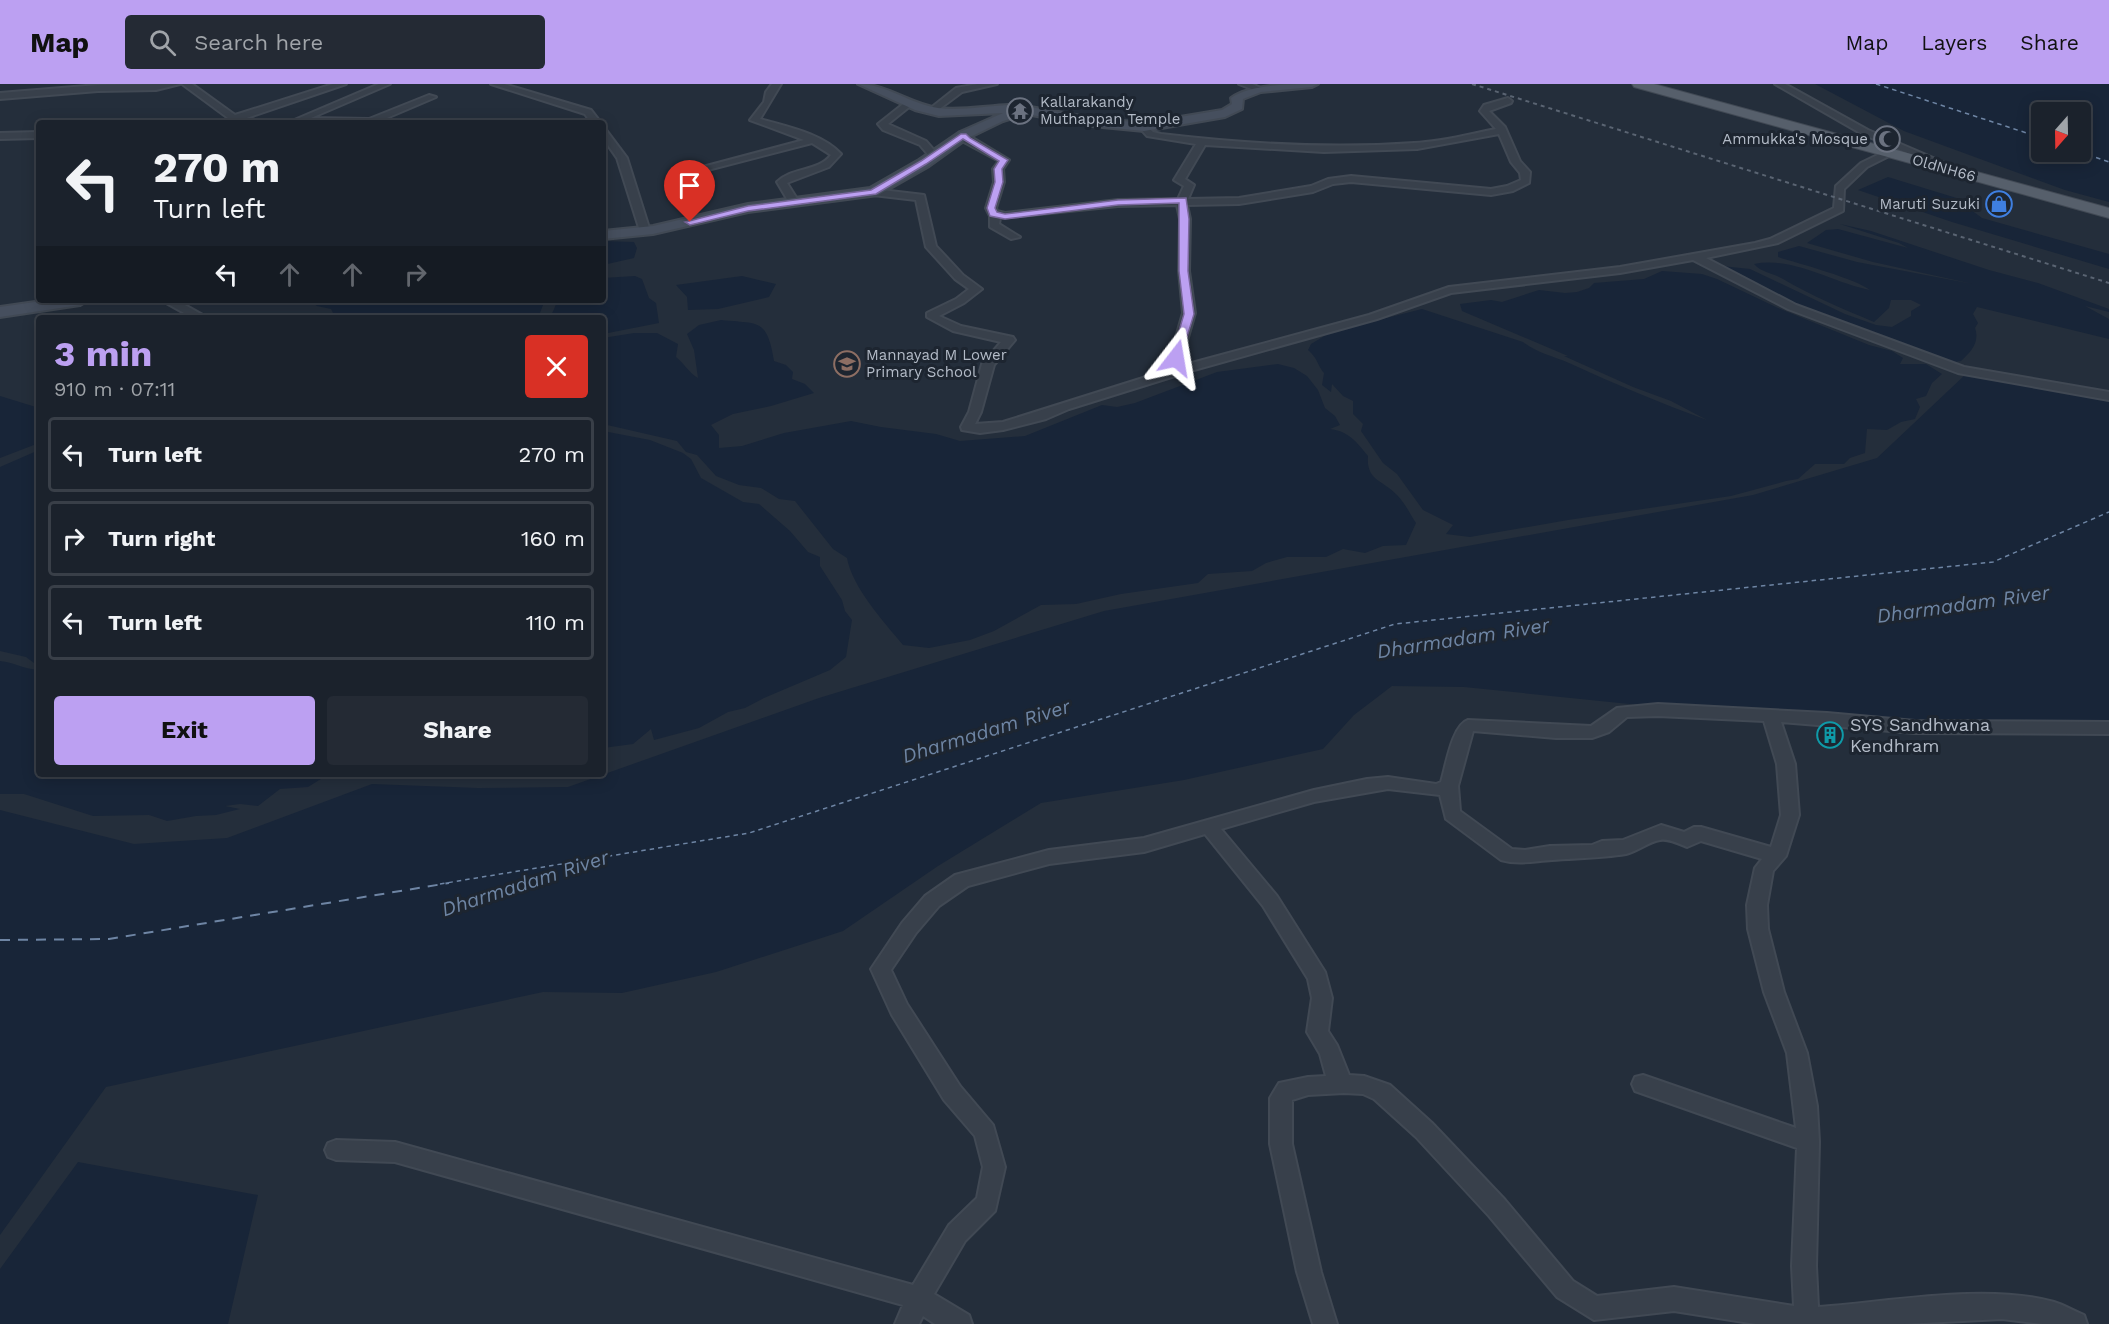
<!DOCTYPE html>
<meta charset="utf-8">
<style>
body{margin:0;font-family:"Work Sans",sans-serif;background:#242a34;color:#f1f3f6;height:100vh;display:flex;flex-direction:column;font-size:22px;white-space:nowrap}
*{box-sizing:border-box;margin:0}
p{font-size:20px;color:#a0a4a9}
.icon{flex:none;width:33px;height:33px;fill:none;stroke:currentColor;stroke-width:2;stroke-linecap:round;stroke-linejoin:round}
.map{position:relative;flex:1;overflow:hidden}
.panel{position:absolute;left:36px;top:231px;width:570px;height:462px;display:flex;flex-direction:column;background:#1b222c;border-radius:6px;box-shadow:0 3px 15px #0003,0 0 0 2px #393f48}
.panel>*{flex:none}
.guide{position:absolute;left:36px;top:36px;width:570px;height:183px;border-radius:6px;box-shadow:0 3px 15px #0003,0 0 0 2px #393f48;background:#1b222c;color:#f1f3f6;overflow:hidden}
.needle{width:39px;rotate:200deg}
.controls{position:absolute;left:2031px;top:18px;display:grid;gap:12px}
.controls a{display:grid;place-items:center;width:60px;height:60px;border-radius:6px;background:#1b222c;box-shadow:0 3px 15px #0003,0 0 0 2px #393f48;font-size:30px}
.pin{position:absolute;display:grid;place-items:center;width:51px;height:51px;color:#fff;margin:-62px -26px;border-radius:50% 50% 50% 0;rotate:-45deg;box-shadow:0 0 6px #0007}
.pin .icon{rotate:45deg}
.me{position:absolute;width:66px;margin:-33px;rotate:14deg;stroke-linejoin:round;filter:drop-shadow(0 0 4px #0008)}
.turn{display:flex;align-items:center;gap:21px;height:126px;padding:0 18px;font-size:27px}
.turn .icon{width:78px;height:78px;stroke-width:2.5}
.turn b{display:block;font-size:42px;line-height:51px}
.lanes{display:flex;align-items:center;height:57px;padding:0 18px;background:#0003;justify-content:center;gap:30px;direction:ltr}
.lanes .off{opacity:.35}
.round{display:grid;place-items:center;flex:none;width:63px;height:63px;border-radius:6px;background:#242a34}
.summary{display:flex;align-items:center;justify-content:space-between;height:102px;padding:0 18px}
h1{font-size:36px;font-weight:700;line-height:45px;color:#bca0f2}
.button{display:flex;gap:12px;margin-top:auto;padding:12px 18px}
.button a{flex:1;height:69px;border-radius:6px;background:#bca0f2;color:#111;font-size:24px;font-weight:700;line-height:69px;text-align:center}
.button a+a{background:#242a34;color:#f1f3f6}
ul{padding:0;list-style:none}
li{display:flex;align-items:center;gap:18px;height:75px;margin:0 12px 9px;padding:0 6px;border:3px solid #393f48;border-radius:6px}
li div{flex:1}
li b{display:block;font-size:22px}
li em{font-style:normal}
header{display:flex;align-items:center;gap:36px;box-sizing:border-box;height:84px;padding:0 30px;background:#bca0f2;color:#111}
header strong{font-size:28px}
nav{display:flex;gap:33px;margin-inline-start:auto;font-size:21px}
.search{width:420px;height:54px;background:#242a34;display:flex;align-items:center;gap:15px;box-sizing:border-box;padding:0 21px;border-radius:6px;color:#a0a4a9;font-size:22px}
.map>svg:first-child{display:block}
</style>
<header>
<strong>Map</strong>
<div class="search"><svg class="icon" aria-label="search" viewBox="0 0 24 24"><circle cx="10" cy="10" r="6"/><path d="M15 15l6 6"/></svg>Search here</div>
<nav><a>Map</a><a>Layers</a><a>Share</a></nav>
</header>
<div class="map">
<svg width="2109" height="1240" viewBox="0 0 2109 1240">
<rect width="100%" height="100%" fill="#242e3b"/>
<!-- water -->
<path fill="#182538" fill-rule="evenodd" d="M1815,0H2109V118L2065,106L1904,47ZM2042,28H2080V68H2042Z
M1888,93L1963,116V120L1982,134L2109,170V185L1952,138L1858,106Z
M1840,140L1871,147L1989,186L2038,199L2109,225V228L2085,222L2109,235V255L1977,223L1973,230L1978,239L1975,244C1980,258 1971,268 1961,277L1948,279L1804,227L1712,181L1750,185L1845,230L1876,241L1892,243L1911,232V227L1921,221L1911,216H1891L1889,224L1874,238C1843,225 1812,212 1783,195C1773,189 1762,189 1754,180C1793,172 1833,199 1870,206C1854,194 1800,180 1778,173V168L1799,162L1857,178L1973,200L1873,178L1807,159L1826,146L1838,145L1908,164L1899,159Z
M603,157L634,158L637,164L634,174L603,181Z
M1662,187L1702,190L1717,195L1778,224L1869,261L1892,267L1903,274L1900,280H1926L1942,290L1932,299L1926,312L1916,315L1920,323L1915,335L1901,338L1887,346L1867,345L1865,369L1850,374L1844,380H1815L1798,395L1786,397L1731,412L1568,436L1470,453L1446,450L1453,441L1423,426L1397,390L1383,379L1361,347L1363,340L1353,330V317L1343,312L1332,300L1331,308L1322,301L1324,289C1316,279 1319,276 1308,266L1311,260L1331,248L1422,225L1523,258C1537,269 1553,272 1569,279C1615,300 1660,319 1707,336L1671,317L1633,303L1564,272H1568L1462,227L1460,220L1491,216L1502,218L1539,206L1565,209L1577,208L1589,204L1594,199L1644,195Z
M635,192L642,195L649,214L656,219L659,239L603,250V234H550L558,216H603V194Z
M742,192L776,200L769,213L718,225L688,226L687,213L676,201Z
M308,216H545L538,234H341L333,229L331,225L317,222Z
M721,236C759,240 767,234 774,277L786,281L793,288L792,295L805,300L814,309L771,322L733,330L711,341L719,351V364L742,362L784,349L851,337L881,343L936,350L960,357L1025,352L1102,321L1117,323L1135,319L1217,288L1278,280L1294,284L1307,292L1318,306L1325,324L1335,332L1340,341L1330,345C1348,347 1357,358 1368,372C1366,397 1383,396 1397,411C1405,419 1410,430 1416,439L1406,461L1383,462L1365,469L1343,465L1326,473H1287L1266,479L1252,487L1208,490L1198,499L1121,510L1076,520L1041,521L994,547L970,556L929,564L903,561C884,538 852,503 847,474L833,465L795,417L779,415L761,404L739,401L716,392L697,371L686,368L677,357L603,340V254L634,249H657L678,260L676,273C685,280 688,288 698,294L694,266L687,250L699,241Z
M1966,290L2109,314V640L1894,637L1659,623L1464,603L1392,602L1354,631L1323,665L1184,696L1041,719L938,782L843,847L716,888L622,909L543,908L106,1003L0,1151V726L134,760L227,754L372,700L478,704L568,703L819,614L1104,527L1753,411L1877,374Z
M0,312L39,324V359L0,374Z
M603,347L650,356L683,369L691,375L701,394L743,418L759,420L790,447L808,468L820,473V482L842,516L845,527L852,536L846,573L830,586L764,614L745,624L728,628L699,644L654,656L651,645L633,660L603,664Z
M39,366V580L34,579L26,573L0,567V383Z
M0,577C14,578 22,585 39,586V690H317L314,693L329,690L308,703L280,705L258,722L240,720L225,722L240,725L216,731L196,732L167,737L149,731L93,732L24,710H0Z
M78,1078L258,1111L228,1240H0V1185Z"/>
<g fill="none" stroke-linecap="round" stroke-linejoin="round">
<!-- ferry-far1 -->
<path stroke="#6e85a4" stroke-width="1.5" stroke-dasharray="4.5 4" stroke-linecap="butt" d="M1876,0L2042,54
M2080,68L2109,78
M440,800L749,749L1395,540L1993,478L2109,428"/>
<!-- ferry -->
<path stroke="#6e85a4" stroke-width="2" stroke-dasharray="10 8" stroke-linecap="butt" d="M0,856L109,855L449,799"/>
<!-- street casing -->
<g stroke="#414954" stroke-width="4">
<path id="street" d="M180,0L156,6L98,7L0,15V9L98,1Z
M182,0H192L235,31L333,0H346L232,39H219L228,34Z
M379,0H390L311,34L369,35L429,11L436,13L375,39H294L292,37Z
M491,0H504L591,26L601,39H591L585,30Z
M772,0H781L760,35C787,43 821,49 841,70L829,83L787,99L799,118L794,121L790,120L777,98C792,83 818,88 831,71L812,59L700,88L695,85L804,56L750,36L764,18L766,8Z
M978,0H997L962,8L934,29L927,27L956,4Z
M1239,0H1252L1263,5L1259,8Z
M1775,0H1785L1868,46L1961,86L1953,88L1862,50Z
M1508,14L1512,17L1511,19L1489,27L1505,43L1520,77L1530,88L1529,99L1513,107L1491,111L1351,98L1333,100L1313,108L1239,120L1187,121L1190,135L1189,187L1195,229L1182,274L1188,280L1369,231L1449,203L1620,183L1755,159L1770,155L1834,124L1836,102L1861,79L1890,65L1893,66V70L1867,83L1844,105L1843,127L1778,159L1706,174L1796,221L1964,283L2109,308V316L1958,289L1788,225L1693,176L1620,189L1451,209L1377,235L1194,286L1069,325L1046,335L1003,346L980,349L962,346L961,343L969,328L982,280L1001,258L953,247L927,233V229L956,215L969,205L955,195L926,163L916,116L873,111L868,108L873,105L924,111L936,162L963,191L982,205L964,219L939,232L961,242L1013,253L1015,256L994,281L981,328L975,340L1003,338L1178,283L1170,274L1183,229L1179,187L1180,135L1177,121L1118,122L1000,134L999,140L1020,153L1011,155L990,143V132L986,124L994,98L993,85L999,77L964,58L958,52L960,50H966L1009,76L1003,85L1004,98L996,124L997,127L1005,129L1118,116L1178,115L1184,102L1174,96L1196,60L1147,52L1139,43L1144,40L1153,48L1161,50C1245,60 1330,65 1414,59C1442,58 1470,50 1496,45L1480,27L1484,21ZM1499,50L1511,78L1520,89L1521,96L1507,102L1491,105L1351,92L1328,95L1311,102L1239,114L1188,115L1194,101L1185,95L1205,61L1324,68L1417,65Z
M907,17L914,19L888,40L926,57L939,72L937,74H931L920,61L883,46L878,40Z
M603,45L606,46L627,74L650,147L649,149L640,147L617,74L603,54Z
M39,48V54L0,55V49Z
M161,216H176L208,234H193Z
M1658,620L1827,629L1915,637L2109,638V650L1915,649L1781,638L1795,680L1799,731L1786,772L1773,787L1767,821L1768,845L1784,908L1807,969L1817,1022L1819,1058L1816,1182L1818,1223C1889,1218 1986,1199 2054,1218C2064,1221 2074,1227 2084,1231L2087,1240H2043L2002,1235L1904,1240H1756L1674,1227L1594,1236L1557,1213L1489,1132L1416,1053L1374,1015L1363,1010L1344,1009L1308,1011L1292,1016V1060L1321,1188L1337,1240H1313L1297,1188L1270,1060V1014L1279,999L1308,993L1326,992L1320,970L1307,948L1312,914L1308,895L1263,822L1205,750L1144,768L1049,780L968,802L939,822L916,849L891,886L907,920L960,1002L993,1041L1005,1083L995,1127L965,1157L934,1210L969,1231L972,1240H935L923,1232L919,1240H895L903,1221L395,1078L336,1076L328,1073L325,1066L328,1059L336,1056L395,1058L913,1201L949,1141L977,1114L983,1083L975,1052L944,1016L892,931L871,885L902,839L925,812L955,791L1049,766L1144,754L1314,706L1367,695L1388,693L1436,700L1441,698C1446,682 1452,641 1468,636L1591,642L1617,624ZM1658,632L1764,637L1777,680L1781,731L1771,763L1701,743H1694L1684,748L1661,741L1623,756L1602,757L1592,761L1550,762L1525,766L1512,765L1460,727L1458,702L1473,647L1556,654H1592L1609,648L1627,633ZM1388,705L1440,711L1446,735L1501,776C1519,781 1534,777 1552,776C1577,774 1601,774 1626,770C1638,767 1648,758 1660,756C1668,754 1680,760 1687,763L1701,757L1762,775L1755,784L1747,821L1748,845L1764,908L1787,969L1796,1044L1643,991L1635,993L1632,1000L1635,1007L1797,1064L1792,1182L1794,1222L1674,1203L1597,1212L1573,1197L1505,1116L1432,1039L1390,1001L1364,992L1349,991L1337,961L1328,947L1332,914L1325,888L1277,812L1221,745L1314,718Z"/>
</g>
<!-- secondary casing -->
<g stroke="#414954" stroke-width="4">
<path id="secondary" d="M858,0C887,0 910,20 938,24C960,27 986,22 1008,21L1014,26L1025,22L1092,34L1144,39L1222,26L1232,20L1231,14C1250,0 1292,0 1318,0L1312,3L1261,8L1243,15L1242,25L1225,33L1144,47L1092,42L1026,30L1003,37L968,54L929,82L878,111L748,128L653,150L603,155V147L653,142L748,120L870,104L919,76L960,48L1003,29L939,32L915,26Z
M49,216H88L80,221L0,233V223Z"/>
</g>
<!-- primary casing -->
<g stroke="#414954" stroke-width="2">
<path id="primary" d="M1632,0H1654L2109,124V134L1634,3Z"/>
</g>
<!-- street -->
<use href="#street" fill="#38404b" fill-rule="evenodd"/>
<!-- secondary -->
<use href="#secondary" fill="#464f5e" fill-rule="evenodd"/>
<!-- primary -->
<use href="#primary" fill="#565f6b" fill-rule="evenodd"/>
<!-- rail -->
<path stroke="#5a6472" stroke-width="2" stroke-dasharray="4 4" stroke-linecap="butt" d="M1472,0L2109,199"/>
</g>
<!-- route -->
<path fill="#bca0f2" stroke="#7a689d" stroke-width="1.5" d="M961,50H966L970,54L1008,76L1002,85L1003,98L995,124L997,128L1005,130L1118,116L1186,114L1189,135L1188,187L1194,230L1180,276L1171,274L1184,230L1179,187V119L1118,121L1005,135L990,132L987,124L995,98L994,85L999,77L963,55L926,80L876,110L748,127L690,141L685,138L748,122L871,106L921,77Z"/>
<!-- icons -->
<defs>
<g id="temple-ring" transform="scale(1.35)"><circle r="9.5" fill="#1d2530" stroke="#6b7280" stroke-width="1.5"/><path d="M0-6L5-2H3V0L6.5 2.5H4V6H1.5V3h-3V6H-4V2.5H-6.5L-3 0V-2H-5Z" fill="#6b7280"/></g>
<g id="mosque-ring" transform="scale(1.35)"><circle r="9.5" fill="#1d2530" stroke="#6b7280" stroke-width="1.5"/><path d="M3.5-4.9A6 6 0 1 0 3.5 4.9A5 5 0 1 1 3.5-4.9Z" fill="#6b7280"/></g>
<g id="shop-ring" transform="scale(1.35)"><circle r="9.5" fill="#1d2530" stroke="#3f7fe0" stroke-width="1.5"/><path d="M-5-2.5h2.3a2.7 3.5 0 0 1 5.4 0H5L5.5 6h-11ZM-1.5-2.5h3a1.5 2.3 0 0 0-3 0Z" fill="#3f7fe0"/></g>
<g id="school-ring" transform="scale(1.35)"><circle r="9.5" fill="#1d2530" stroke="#8d6e63" stroke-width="1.5"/><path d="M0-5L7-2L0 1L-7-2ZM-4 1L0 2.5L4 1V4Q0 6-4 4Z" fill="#8d6e63"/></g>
<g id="building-ring" transform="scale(1.35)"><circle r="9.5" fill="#1d2530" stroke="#0f9aa8" stroke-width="1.5"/><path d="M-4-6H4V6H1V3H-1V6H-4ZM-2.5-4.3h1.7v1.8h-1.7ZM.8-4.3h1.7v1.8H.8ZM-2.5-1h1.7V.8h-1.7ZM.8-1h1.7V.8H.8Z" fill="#0f9aa8"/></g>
</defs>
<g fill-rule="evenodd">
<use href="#temple-ring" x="1020" y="27"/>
<use href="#mosque-ring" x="1887" y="55"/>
<use href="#shop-ring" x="1999" y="120"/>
<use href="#school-ring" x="847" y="280"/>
<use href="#building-ring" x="1830" y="651"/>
</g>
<g text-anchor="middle" stroke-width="6" stroke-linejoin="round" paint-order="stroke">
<!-- far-poi labels -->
<g font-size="15" fill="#b3bbc7" stroke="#1d2530" text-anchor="start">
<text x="1040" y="23">Kallarakandy<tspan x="1040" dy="17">Muthappan Temple</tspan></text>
<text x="1868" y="60" text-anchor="end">Ammukka's Mosque</text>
<text x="1980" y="125" text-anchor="end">Maruti Suzuki</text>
<text x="866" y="276">Mannayad M Lower<tspan x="866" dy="17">Primary School</tspan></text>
</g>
<!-- far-street labels -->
<g font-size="15" fill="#b3bbc7" stroke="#1d2530">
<text transform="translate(1944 84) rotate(16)" y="5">OldNH66</text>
</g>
<!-- poi labels -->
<g font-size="18" fill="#b3bbc7" stroke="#1d2530" text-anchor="start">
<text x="1850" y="647">SYS Sandhwana<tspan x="1850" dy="21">Kendhram</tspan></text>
</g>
<!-- water labels -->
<g font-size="20" font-style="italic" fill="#6e85a4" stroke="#1d2530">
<text transform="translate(1963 520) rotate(-8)" y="7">Dharmadam River</text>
<text transform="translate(1463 554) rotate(-9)" y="7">Dharmadam River</text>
<text transform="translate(986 647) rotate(-17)" y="7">Dharmadam River</text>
<text transform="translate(525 799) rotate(-18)" y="7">Dharmadam River</text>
</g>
</g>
</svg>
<div class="controls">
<a><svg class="needle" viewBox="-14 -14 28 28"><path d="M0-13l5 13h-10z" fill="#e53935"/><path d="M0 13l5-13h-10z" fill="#a0a4a9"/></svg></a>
</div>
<div class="pin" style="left:690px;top:138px;background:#d93025"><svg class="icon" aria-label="arrive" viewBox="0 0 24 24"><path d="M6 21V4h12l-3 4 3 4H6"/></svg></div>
<svg class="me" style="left:1176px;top:274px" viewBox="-20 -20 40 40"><path d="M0-17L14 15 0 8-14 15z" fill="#bca0f2" stroke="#fff" stroke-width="4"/></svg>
<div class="guide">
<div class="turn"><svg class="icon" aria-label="left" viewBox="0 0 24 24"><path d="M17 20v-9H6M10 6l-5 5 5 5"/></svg><div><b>270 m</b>Turn left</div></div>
<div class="lanes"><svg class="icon" aria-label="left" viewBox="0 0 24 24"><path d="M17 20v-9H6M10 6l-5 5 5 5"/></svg><svg class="icon off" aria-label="ahead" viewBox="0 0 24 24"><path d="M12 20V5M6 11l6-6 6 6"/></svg><svg class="icon off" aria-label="ahead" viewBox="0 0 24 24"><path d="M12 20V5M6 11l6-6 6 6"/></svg><svg class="icon off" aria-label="right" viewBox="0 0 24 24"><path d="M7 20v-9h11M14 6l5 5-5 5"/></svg></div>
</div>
<section class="panel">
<div class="summary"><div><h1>3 min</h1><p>910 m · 07:11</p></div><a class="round" style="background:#d93025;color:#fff"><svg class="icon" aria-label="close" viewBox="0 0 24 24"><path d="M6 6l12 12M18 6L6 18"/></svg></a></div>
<ul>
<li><svg class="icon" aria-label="left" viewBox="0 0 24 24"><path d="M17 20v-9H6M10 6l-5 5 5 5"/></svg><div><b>Turn left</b></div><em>270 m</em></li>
<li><svg class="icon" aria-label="right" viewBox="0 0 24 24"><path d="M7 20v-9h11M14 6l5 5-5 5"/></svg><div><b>Turn right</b></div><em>160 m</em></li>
<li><svg class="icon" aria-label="left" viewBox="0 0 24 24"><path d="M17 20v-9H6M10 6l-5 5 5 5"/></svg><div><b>Turn left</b></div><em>110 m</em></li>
</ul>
<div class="button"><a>Exit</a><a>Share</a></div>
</section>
</div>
